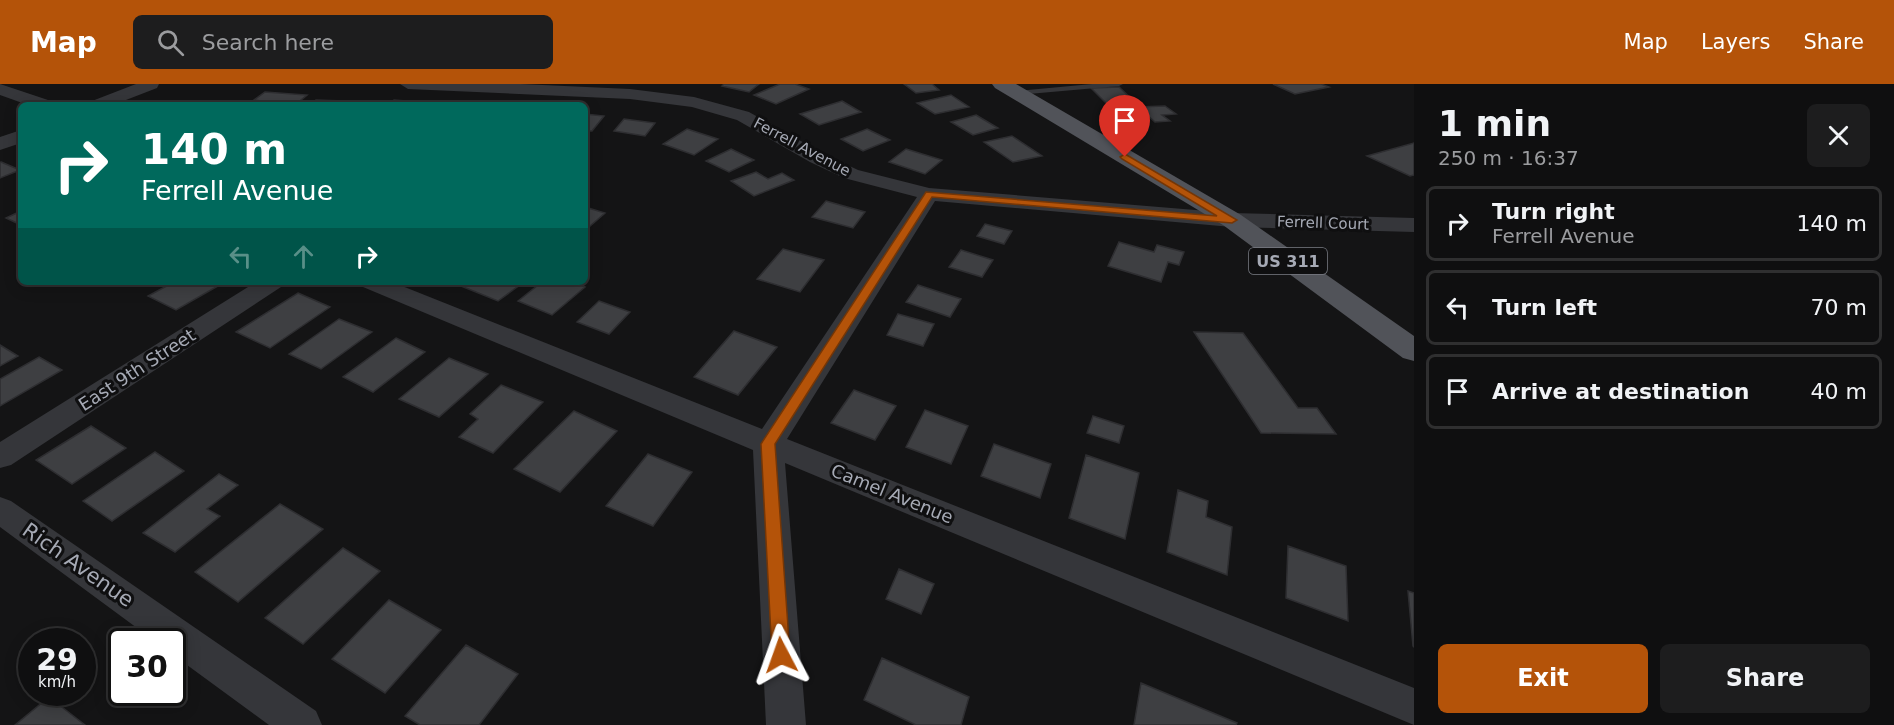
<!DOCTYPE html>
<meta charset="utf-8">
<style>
body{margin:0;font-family:"DejaVu Sans",sans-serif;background:#1d1d1e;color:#f1f3f6;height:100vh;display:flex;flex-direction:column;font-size:22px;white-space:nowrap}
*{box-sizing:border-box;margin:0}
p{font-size:20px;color:#9b9c9f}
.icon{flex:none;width:33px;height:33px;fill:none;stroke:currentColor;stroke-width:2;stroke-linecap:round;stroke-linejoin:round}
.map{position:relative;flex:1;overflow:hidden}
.details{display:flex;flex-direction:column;background:#0f0f10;width:480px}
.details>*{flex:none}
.banner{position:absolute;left:18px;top:18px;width:570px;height:183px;border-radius:9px;box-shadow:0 3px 15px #0003,0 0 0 2px #2f2f30;background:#00695c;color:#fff;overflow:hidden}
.speed{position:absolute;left:18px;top:544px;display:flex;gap:12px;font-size:30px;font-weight:700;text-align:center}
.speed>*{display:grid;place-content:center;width:78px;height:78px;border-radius:50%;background:#0f0f10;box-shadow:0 3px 15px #0003,0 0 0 2px #2f2f30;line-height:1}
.speed small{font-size:15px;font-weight:400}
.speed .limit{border:3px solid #111;border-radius:9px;background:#fff;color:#111}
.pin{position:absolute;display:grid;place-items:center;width:51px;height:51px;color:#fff;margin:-62px -26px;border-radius:50% 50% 50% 0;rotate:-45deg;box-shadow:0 0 6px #0007}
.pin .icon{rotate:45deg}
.me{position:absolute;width:66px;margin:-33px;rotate:356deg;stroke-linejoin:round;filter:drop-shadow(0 0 4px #0008)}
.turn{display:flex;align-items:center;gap:21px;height:126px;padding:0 24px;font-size:27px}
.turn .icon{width:78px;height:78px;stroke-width:2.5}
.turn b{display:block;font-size:42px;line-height:51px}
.lanes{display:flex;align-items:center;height:57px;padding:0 24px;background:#0003;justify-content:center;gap:30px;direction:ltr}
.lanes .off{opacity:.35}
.round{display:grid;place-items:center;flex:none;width:63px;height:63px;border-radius:9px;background:#1d1d1e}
.overview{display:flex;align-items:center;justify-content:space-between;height:102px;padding:0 24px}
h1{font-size:36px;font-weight:700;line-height:45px}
.action{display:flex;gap:12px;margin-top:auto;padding:12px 24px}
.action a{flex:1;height:69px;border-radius:9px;background:#b45309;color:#fff;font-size:24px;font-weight:700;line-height:69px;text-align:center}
.action a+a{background:#1d1d1e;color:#f1f3f6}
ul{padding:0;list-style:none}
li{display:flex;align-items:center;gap:18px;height:75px;margin:0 12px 9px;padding:0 12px;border:3px solid #2f2f30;border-radius:9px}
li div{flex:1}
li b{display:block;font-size:22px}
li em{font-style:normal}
header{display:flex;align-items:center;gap:36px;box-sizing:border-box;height:84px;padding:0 30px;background:#b45309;color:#fff}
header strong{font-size:28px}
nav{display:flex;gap:33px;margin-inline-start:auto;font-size:21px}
.search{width:420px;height:54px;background:#1d1d1e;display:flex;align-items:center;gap:15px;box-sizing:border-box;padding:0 21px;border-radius:9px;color:#9b9c9f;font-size:22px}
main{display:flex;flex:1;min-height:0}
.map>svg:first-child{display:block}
</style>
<header>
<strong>Map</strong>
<div class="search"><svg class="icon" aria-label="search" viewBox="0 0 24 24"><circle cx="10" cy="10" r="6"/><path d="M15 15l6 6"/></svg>Search here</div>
<nav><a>Map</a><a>Layers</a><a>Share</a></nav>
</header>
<main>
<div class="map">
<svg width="1414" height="641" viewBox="0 0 1414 641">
<rect width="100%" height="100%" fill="#141415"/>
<!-- building -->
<path fill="#3e3f42" stroke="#2e2e31" stroke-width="1.5" d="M724,0H759L749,8L722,2Z
M780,0H795L809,5L776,20L754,11Z
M904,0H932L939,6L916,9Z
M1273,0H1321L1329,3L1295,10Z
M1119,3L1136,19L1107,20L1091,4Z
M265,8L307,11L295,21H255L261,17L254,16Z
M951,11L969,23L935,30L917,19Z
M316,16L343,17L339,21H309Z
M394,16L420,18L417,21H388Z
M842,17L861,28L819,41L800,30Z
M1165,22L1176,30L1162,31L1170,37L1155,38L1138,23Z
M585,30L604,32L592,47H585Z
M976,31L998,44L973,51L951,38Z
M624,35L655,39L645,52L614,47Z
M687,45L718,55L694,71L663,60Z
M867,45L890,56L863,67L841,55Z
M1012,52L1042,72L1013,78L984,58Z
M1414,59V91L1410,92L1367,72Z
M731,65L754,76L729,88L706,77Z
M906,65L942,76L925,90L889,78Z
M0,79L1,78L20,86L0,94Z
M756,88L768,95L782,89L794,96L754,112L731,97Z
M826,117L865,128L853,144L812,133Z
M585,123L605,129L589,143L585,142Z
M21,127V141L6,134Z
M985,140L1012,147L1004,160L977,152Z
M1119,158L1154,168L1157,161L1184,168L1179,181L1168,178L1161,198L1108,182Z
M783,165L824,176L800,208L757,195Z
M961,166L993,176L982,193L949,183Z
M174,198H225L176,226L148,212Z
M466,198H524L498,217L461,202Z
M542,198H572L585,203L552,231L518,217Z
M918,201L961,215L950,233L906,218Z
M298,209L330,223L270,264L236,248Z
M599,217L630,228L609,250L577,238Z
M898,230L934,240L923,262L887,251Z
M339,235L372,248L321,285L289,270Z
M734,247L777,263L738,311L694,293Z
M1194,248L1243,249L1298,324H1317L1336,350L1261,349Z
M396,254L425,268L373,308L343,293Z
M0,261L18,272L0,282Z
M39,273L62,286L0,322V295Z
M449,274L488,290L439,333L399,315Z
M501,301L543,318L493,369L459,353L478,335L470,330Z
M854,306L896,322L875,356L831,339Z
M925,326L968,342L951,380L906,363Z
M574,327L617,347L560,408L514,385Z
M1093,332L1124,342L1119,359L1087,349Z
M91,342L126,364L72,400L36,376Z
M994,360L1051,380L1040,414L981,392Z
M155,368L184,387L112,437L83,417Z
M648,370L692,388L653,442L606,422Z
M1086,371L1139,389L1125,455L1069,434Z
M219,390L238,401L207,425L220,432L175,468L143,449Z
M1178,406L1208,417L1206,433L1232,443L1227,491L1167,468Z
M280,420L323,445L238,518L195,488Z
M1288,462L1346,482L1348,537L1286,514Z
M343,464L380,487L303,560L265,534Z
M899,485L934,500L921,530L886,515Z
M1408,507L1414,509V563L1413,562Z
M389,516L441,546L385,609L332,575Z
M466,561L518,590L479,641H420L405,632Z
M882,574L969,613L961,641H916L864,616Z
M1141,599L1237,639L1236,641H1134Z
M49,613L85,641H15Z"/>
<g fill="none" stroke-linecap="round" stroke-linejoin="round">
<!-- lane -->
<path fill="#35363a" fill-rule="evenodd" d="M1092,0H1123L1119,2L1017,11L1013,9L1017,7Z"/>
<!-- street -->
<path fill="#35363a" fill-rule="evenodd" d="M0,0L51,17L54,21H28L0,11Z
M136,0H159L157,4L113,21H89L92,17Z
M400,0H521L630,5L694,13L749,28L824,70L858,86L929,104L1232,129L1414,134V148L1232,143L935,117L787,355L1414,604V641L785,379L806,641H766L753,366L363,203L359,198H392L762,345L917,113L844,94L810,78L737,36L692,23L630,15L408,5Z
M21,46V59L0,66V53Z
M256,198H285L281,203L11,381L0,384V358Z
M0,413L11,417L316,627L322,641H269L172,570V558H156L0,443Z"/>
<!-- primary -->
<path fill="#515359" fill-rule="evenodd" d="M992,0H1016L1241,131L1414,252V277L1403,274L1223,141L995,4Z"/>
</g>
<!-- route -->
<path fill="#b45309" stroke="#753606" stroke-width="1.5" d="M1125,70L1237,136L1232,139L932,113L775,360L790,571L788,576L781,579L775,576L772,571L761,360L926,108L1217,132L1122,75L1120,73Z"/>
<g text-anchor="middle" stroke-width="6" stroke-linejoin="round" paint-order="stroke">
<!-- far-street labels -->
<g font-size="15" fill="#a6aab5" stroke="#0f0f10">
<text transform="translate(802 63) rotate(28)" y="5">Ferrell Avenue</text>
<text transform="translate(1323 139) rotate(2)" y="5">Ferrell Court</text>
</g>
<!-- shield labels -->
<rect fill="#0f0f10" stroke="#797c84" stroke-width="1.5" x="1249" y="164" width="78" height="26" rx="4.5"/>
<g font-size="16" font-weight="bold" fill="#a6aab5">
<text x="1288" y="183">US 311</text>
</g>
<!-- street labels -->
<g font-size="18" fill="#a6aab5" stroke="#0f0f10">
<text transform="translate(137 286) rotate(-33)" y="6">East 9th Street</text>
<text transform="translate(892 410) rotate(22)" y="6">Camel Avenue</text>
</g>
<!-- near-street labels -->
<g font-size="21" fill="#a6aab5" stroke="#0f0f10">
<text transform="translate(78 481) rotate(35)" y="7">Rich Avenue</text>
</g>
</g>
</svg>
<div class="speed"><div>29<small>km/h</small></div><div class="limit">30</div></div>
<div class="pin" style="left:1125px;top:73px;background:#d93025"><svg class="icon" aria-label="arrive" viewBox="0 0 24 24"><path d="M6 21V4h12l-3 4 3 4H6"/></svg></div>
<svg class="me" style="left:781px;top:571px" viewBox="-20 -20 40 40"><path d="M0-17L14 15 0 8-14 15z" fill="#b45309" stroke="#fff" stroke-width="4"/></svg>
<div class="banner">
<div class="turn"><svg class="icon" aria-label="right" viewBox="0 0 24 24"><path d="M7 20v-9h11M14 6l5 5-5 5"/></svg><div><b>140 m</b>Ferrell Avenue</div></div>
<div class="lanes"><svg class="icon off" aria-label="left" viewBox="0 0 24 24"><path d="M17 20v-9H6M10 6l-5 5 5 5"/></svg><svg class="icon off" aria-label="ahead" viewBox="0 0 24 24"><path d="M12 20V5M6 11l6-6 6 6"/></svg><svg class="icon" aria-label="right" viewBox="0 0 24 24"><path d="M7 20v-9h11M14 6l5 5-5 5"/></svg></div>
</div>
</div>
<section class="details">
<div class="overview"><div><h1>1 min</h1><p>250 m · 16:37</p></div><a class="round"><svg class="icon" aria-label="close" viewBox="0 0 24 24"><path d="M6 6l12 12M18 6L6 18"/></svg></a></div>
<ul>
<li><svg class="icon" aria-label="right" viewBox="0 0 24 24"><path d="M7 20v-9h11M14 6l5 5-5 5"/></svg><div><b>Turn right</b><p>Ferrell Avenue</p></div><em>140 m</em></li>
<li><svg class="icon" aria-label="left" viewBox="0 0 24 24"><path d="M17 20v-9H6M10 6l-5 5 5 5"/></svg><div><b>Turn left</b></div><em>70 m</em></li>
<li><svg class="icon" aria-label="arrive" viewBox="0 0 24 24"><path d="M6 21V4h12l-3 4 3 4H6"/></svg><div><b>Arrive at destination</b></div><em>40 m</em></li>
</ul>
<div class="action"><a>Exit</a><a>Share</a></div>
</section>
</main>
